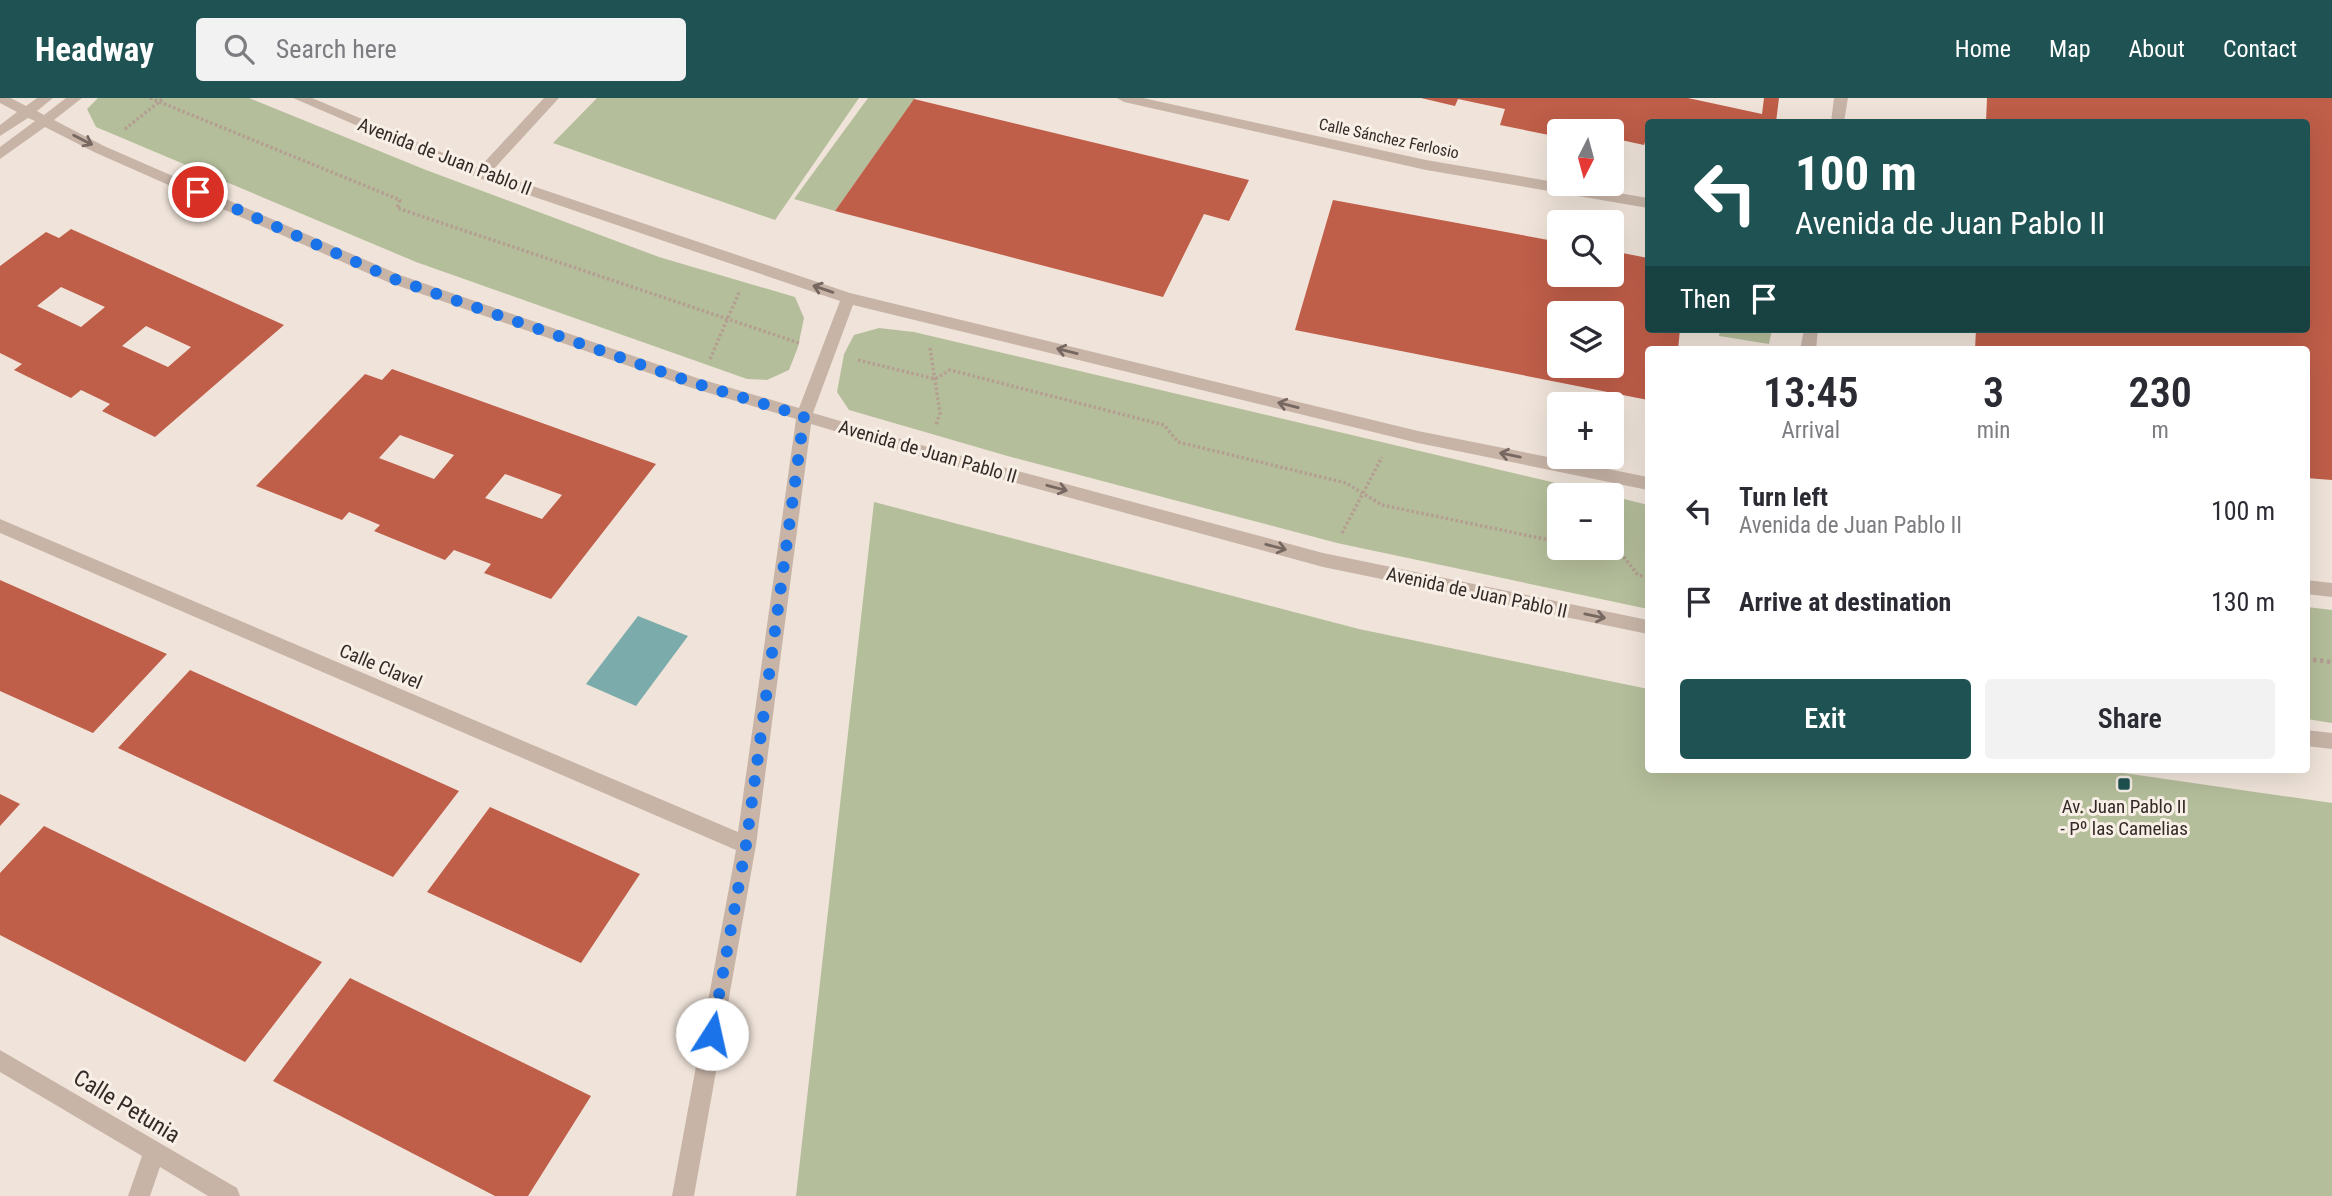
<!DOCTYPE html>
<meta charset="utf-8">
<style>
body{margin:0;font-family:"Roboto Condensed",sans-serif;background:#f2f2f3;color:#2b2b33;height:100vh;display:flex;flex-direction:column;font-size:26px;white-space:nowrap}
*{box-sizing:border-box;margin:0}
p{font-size:23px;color:#7c7c81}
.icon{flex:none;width:38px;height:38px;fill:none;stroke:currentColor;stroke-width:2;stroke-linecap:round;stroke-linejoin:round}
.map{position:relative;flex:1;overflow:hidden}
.side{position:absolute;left:1645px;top:248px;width:665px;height:427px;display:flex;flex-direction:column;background:#fff;border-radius:7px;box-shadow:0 7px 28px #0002}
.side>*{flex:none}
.top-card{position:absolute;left:1645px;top:21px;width:665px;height:214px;border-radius:7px;box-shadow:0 7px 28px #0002;background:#1f5353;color:#fff;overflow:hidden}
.needle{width:46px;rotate:186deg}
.controls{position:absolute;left:1547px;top:21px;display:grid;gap:14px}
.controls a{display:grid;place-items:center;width:77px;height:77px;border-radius:7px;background:#fff;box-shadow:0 7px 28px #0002;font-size:35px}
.pin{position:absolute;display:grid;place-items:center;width:60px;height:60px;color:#fff;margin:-30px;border:4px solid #fff;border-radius:50%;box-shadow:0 2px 7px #0007}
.me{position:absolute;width:77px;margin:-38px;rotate:10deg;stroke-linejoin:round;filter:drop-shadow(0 0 5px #0008)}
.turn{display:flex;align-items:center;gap:24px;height:147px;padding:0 35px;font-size:32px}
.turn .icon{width:91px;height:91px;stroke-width:2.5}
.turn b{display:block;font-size:49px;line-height:60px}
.then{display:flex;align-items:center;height:66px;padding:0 35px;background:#0003;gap:14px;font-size:26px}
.eta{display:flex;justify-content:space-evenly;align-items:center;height:119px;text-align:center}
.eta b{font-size:42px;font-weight:600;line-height:49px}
.cta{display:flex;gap:14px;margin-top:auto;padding:14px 35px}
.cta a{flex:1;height:80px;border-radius:7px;background:#1f5353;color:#fff;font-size:28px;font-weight:600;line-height:80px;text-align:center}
.cta a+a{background:#f2f2f3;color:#2b2b33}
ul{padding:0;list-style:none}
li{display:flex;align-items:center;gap:21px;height:91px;padding:0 35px}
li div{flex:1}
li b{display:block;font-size:26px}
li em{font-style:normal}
header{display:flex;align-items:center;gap:42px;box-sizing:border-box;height:98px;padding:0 35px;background:#1f5353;color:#fff}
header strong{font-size:33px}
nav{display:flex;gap:38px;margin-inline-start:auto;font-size:24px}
.search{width:490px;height:63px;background:#f2f2f3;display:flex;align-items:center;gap:18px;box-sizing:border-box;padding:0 24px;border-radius:7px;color:#7c7c81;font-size:26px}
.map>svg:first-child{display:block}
</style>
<header>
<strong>Headway</strong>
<div class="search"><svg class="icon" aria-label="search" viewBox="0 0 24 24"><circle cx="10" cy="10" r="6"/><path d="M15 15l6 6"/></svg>Search here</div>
<nav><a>Home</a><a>Map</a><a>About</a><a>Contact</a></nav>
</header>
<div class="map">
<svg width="2332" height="1098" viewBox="0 0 2332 1098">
<rect width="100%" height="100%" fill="#f0e4da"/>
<!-- green -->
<path fill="#b5be9b" d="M98,0H249L426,72L659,159L795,199L804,220L798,249L789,272L767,282L747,281L416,164L96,29L87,11Z
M597,0H859L775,122L553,45Z
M868,0H915L835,113L794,101Z
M879,230L914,234L1607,397H1559V450H1612V398L1648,407V511L1337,445L1011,359L849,312L837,294L844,256L854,237Z
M1720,231H1772L1769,246L1719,238Z
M874,404L1359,531L1648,591V672H2103L2332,705V1098H796Z
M2307,509L2332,512V625L2307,621Z"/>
<!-- water -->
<path fill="#7babaa" d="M638,518L688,538L636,608L586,586Z"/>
<!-- building -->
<path fill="#bf5e49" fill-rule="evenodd" d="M1421,0H1688L1762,16L1764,0H1779L1776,24H1648V41H1646L1644,47L1612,40V33H1591L1593,28L1559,21L1554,38L1500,27L1505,11L1458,1L1455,8Z
M1987,0H2332V382L2306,380V252H1975L1976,231H2306V24H1986Z
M914,1L1249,82L1229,123L1204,116L1163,199L835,113Z
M1333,102L1559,144V177H1612V153L1648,160V231H1680L1678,252H1648V302L1295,232ZM1559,215H1612V268H1559Z
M71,131L284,227L155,339L102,313L110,306L81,292L71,300L14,272L22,266L0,255V168L46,134L59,140ZM61,189L105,209L81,229L37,208ZM146,228L191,249L168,269L122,248Z
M392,271L656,366L551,501L484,475L491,466L454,452L445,462L374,433L380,427L349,414L342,422L256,388L365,276L382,282ZM400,337L454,357L434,381L379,360ZM505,376L562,397L542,421L485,400Z
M0,482L167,556L93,635L0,593Z
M190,572L459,693L393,779L118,650Z
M0,696L20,706L0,728Z
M490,709L640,776L581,865L427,794Z
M44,728L322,864L245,964L0,837V775Z
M350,880L591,998L528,1098H495L273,983Z"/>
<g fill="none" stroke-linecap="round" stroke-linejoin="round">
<!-- path-far1 -->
<path stroke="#b39e91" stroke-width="3.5" stroke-dasharray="2.5 2.5" stroke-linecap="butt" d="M150,0L400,102L397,110L799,245
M125,31L164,0
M930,250L940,315L936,327
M710,261L740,192
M858,262L935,281L950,272L1164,327L1178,344L1346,385L1382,407L1559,444
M1342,435L1382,359
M1585,450L1623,458L1638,477L1648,479"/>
<!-- path -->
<path stroke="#b39e91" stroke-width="4.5" stroke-dasharray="3.5 3.5" stroke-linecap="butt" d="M2306,561L2332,564"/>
<!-- minor -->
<path fill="#c7b4a7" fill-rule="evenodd" d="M0,0H11L26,8L37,0H53L37,13L44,17L66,0H82L54,22L104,48L400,177L697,280L799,310L840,203L476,79L293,0H312L479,70L544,0H559L491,74L850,195L1418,333L1648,379V392L1418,345L853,207L813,315L928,349L1323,455L1648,522V536L1323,469L928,361L811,326L756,747L694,1098H672L736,752L0,435V421L738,734L796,321L689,289L390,185L94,54L45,29L0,61V49L35,23L28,20L0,38V27L17,14L0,5Z
M1117,0H1143L1426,62L1648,100V110L1426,72L1124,4Z
M1834,0H1848L1844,24H1831Z
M1804,231H1818L1816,252H1800Z
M2306,482L2332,485V499L2306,496Z
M2306,632L2332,635V651L2306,648Z
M0,952L237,1090L240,1098H208L160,1069L150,1098H128L142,1058L0,974Z"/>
</g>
<!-- one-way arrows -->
<defs><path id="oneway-shaft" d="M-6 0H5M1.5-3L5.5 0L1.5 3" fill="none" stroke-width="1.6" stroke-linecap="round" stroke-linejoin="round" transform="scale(1.75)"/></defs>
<g stroke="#766861">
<use href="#oneway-shaft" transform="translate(83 42) rotate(27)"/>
<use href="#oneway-shaft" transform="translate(823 191) rotate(-161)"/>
<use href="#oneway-shaft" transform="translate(1067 253) rotate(-166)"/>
<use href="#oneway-shaft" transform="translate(1288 307) rotate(-166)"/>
<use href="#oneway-shaft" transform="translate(1510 357) rotate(-168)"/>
<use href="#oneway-shaft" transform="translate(1057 390) rotate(15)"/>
<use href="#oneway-shaft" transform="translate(1276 449) rotate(15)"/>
<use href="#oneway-shaft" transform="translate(1595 518) rotate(12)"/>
</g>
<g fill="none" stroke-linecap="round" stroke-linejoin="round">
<!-- route -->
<path stroke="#1a73e8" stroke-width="12" stroke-dasharray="0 21.6" d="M198,94L394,181L694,285L804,318L746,747L712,936"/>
</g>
<!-- markers -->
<rect fill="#1f5353" stroke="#f8efe6" stroke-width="2.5" x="2117" y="679" width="14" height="14" rx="3.5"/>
<g text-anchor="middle" stroke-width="6" stroke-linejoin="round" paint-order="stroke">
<!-- far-street labels -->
<g font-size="16" fill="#342a27" stroke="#f8efe6">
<text transform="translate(1389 40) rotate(12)" y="6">Calle Sánchez Ferlosio</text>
</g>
<!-- street labels -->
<g font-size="19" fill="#342a27" stroke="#f8efe6">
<text transform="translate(445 58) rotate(21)" y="7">Avenida de Juan Pablo II</text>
<text transform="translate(928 353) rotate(16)" y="7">Avenida de Juan Pablo II</text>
<text transform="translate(1477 494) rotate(12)" y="7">Avenida de Juan Pablo II</text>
<text transform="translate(381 568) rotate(23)" y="7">Calle Clavel</text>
</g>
<!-- poi labels -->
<g font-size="19" fill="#342a27" stroke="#f8efe6">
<text x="2124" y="715">Av. Juan Pablo II<tspan x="2124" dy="22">- Pº las Camelias</tspan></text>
</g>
<!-- near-street labels -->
<g font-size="23" fill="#342a27" stroke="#f8efe6">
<text transform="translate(127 1008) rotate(31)" y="8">Calle Petunia</text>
</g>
</g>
</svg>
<div class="controls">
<a><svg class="needle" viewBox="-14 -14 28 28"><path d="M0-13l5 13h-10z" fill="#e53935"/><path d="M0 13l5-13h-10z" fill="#7c7c81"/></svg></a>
<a><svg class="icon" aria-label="search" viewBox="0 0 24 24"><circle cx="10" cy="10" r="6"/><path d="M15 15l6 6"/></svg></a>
<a><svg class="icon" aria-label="layers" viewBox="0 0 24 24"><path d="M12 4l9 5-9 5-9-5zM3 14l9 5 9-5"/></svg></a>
<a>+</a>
<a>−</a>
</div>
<div class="pin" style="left:198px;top:94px;background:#d93025"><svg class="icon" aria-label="arrive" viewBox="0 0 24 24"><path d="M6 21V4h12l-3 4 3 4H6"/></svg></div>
<svg class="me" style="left:712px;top:936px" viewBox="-20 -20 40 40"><circle r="19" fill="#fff"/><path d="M0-13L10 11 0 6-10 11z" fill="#1a73e8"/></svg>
<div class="top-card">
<div class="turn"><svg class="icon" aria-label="left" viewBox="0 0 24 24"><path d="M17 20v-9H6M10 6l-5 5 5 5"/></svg><div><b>100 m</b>Avenida de Juan Pablo II</div></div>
<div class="then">Then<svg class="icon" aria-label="arrive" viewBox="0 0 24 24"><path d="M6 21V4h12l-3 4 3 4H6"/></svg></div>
</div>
<section class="side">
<div class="eta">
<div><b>13:45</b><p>Arrival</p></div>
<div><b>3</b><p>min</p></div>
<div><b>230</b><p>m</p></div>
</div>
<ul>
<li><svg class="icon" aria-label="left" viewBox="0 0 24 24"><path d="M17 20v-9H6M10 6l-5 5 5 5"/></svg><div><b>Turn left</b><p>Avenida de Juan Pablo II</p></div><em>100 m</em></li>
<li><svg class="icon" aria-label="arrive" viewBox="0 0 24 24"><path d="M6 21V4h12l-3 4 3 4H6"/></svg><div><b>Arrive at destination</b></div><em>130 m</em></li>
</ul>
<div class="cta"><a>Exit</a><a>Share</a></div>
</section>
</div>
